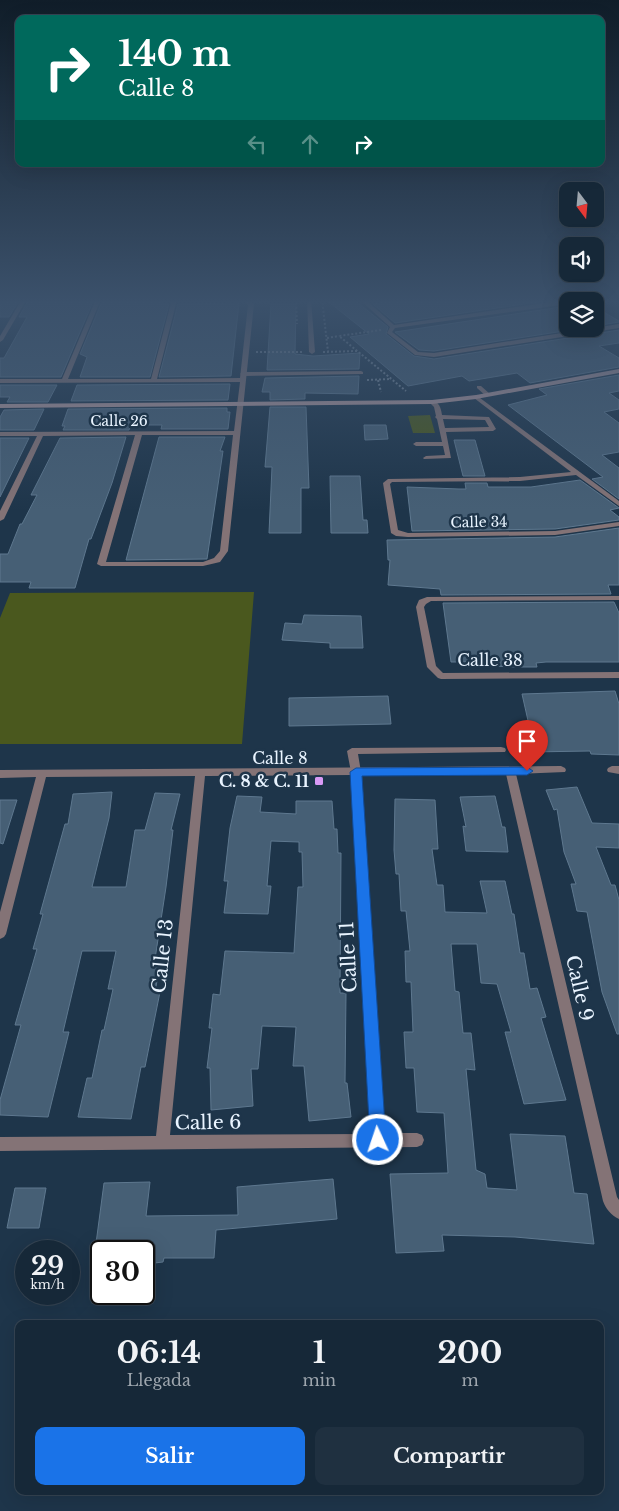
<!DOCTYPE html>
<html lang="es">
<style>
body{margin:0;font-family:"Libre Baskerville",serif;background:#1f3040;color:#f1f3f6;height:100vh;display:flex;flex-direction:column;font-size:19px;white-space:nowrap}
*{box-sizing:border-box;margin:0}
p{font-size:16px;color:#9ea6ae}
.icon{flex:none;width:28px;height:28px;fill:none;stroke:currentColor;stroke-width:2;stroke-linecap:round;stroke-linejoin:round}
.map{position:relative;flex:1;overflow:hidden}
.details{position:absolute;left:15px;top:1320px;width:589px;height:175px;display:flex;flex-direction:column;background:#162838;border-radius:10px;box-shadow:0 5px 20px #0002,0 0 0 1px #354453}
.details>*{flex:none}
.banner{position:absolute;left:15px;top:15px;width:590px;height:152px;border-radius:10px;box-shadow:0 5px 20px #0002,0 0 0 1px #354453;background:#00695c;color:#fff;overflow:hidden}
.needle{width:32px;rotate:164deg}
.fabs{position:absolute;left:559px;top:182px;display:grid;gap:10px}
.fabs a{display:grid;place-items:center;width:45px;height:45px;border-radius:10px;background:#162838;box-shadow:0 5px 20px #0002,0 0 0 1px #354453;font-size:25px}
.speed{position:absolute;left:15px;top:1240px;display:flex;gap:10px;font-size:25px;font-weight:700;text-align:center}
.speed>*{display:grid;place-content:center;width:65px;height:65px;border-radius:50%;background:#162838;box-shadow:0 5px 20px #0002,0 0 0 1px #354453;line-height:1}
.speed small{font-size:12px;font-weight:400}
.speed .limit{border:2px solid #111;border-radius:8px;background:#fff;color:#111}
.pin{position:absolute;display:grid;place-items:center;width:42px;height:42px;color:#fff;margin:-51px -21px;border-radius:50% 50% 50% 0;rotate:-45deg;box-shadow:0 0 5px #0007}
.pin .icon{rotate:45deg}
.me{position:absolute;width:55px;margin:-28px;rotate:357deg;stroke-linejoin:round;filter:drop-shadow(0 0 4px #0008)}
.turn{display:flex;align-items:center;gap:18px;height:105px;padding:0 20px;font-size:22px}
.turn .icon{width:65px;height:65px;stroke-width:2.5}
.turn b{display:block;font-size:35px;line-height:42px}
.lanes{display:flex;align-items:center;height:48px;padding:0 20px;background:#0003;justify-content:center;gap:25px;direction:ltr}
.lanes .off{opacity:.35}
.eta{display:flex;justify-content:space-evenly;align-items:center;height:85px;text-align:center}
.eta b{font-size:30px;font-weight:700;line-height:35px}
.action{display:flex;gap:10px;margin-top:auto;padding:10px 20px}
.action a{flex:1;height:58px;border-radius:10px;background:#1a73e8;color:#fff;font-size:20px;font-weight:700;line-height:58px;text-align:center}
.action a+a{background:#1f3040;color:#f1f3f6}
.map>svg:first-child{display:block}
</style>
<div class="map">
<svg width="619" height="1511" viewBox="0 0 619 1511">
<rect width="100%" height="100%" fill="#1e354a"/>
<!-- green -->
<path fill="#4a581e" d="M430,415L435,433H413L408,416Z
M254,592L242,744H0V618L10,593Z"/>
<!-- building -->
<path fill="#465f75" stroke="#5e788f" d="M0,299H20L9,317H0Z
M29,299H94L61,377H0V358H4L27,317H19Z
M103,299H164L162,304H169L150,377H80L87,357L80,354Z
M325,299H353L388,327L386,334L414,356L434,359L619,330V343L599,346L619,358V367L530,383L517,373L469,381L462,376L408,386L350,337L369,334Z
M412,299H558L395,323L373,304Z
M239,303L231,376L159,377L178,304Z
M271,304H296L295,354L313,356L360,353L359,369L267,370Z
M568,306V329H577L434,351L419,350L395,332Z
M595,307L619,321V322L595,326Z
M619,375V391L609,393L619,400V409L604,412L619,423V452L602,455L619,468V499L592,479L603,477L508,405L547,395L539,389Z
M359,376L358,394L305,393V399L270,400V392H262L265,378Z
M230,384L228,400L71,401L77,385Z
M0,385H57L48,402H7L10,397H0Z
M270,407H306L309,488H301V533H269L272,467H265Z
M227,408V412H230L228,429H161L162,425H131L129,430H63L65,426H62L68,409Z
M44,409L34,430H0V417L4,410Z
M364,425H386L388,439L365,440Z
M126,437L112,483L91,539H89L75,588H29L31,582H0V554H8L20,524H22L37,495H31L60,438Z
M159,437H225L220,451H223L207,559L126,560Z
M0,438H29L0,497Z
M454,440H475L485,476H463Z
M330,476H360L363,520H367L368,533H331Z
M580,480L619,508L610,510L619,517V520L555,529L412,531L407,487L459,489H466L465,483H487L488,487H531Z
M619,528V585H608L611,594L441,595L440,589L388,585L390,560H388L387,540L555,537Z
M614,602L619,613V662H546L536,663L537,667H517L491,666V664L485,662H451L443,603Z
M304,615L361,616L363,648H330V643L282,640L285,623L302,624Z
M615,691L619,704V755L591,754L590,751L530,752L523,725H529L522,694Z
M388,696L391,724L289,726V698Z
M577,787L592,823L619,824V848L596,847L611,885H615L619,900V1034H617L602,992L587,912L577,911L571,884H576L564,852L557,809L554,810L546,790Z
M112,792L109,818L92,887H126L135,830H145L155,793L180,794L171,830H173L166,887L155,959H161L155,992H160L145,1067H141L131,1119L78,1117L87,1078H92L102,1030H104L113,989H108L116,951H82L63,1032H69L48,1117L0,1115V1100L21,1025H15L37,949H33L43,914H40L65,824H68L73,794Z
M237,796L262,797L260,812L296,814V801H332L334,829H337L338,853H341L340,993H346L345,1083H347L351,1117L309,1121L304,1066H293L296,1027L262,1026L258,1069H251L253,1106L211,1110L210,1068H207L212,1028H209L213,994L220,995L225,951L294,953L298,887H303L302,852H299V842L271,841L267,886H271L268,914L224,913L228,881H224L230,828Z
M495,796L502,827H505L508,852L466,851L463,826L466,827L460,797Z
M395,799L435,800L438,849H432L437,885H443L445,912L487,913L480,881H505L512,914H514L520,953H524L530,989L537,988L546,1017L541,1018L566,1100L524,1104L505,1032H511L497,984L481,983L477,944H451L455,991L459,992L463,1033H471L475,1070L466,1069L476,1170L485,1174L487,1188L517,1190L510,1134L565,1136L574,1193L587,1194L594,1244L515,1237L442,1235L444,1251L396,1253L390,1174L448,1173L444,1113L417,1112L414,1068H406L404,1032H413L411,982H406L405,951H410L406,911H401L399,874H396L394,850Z
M0,800H17L3,844L0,843Z
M333,1179L337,1219L216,1230L214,1258H164L163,1262L146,1264L147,1251H95L104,1183L150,1182L146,1216L238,1215L237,1187Z
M15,1188H46L39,1228H7Z"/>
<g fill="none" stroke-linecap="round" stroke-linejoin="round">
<!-- path -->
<path stroke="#789" stroke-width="2" stroke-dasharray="2 2" stroke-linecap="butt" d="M296,299L297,324
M322,299L328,352
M259,302L278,299
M381,330L339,336L406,391
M327,338L339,336
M256,352H302
M323,352L357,351
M367,380L391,379
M378,380L381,392"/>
<!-- lane -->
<path fill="#847376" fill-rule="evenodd" d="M307,299H311L315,352L312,354L309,352Z
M361,371L363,372V374L243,376L240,374L243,372Z
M477,386H481L490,394V396H486L477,388Z
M430,401C439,400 441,408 442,415L489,417L496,429L493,431L446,432L451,458L424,459L423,458L426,456L445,455L443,446H416L413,444L416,442H442L437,419L435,417L436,416L434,407L430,403ZM443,419L485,420L489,427L445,428Z
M501,747L505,748L506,750L505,752L358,754L361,772L356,776L351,772L347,751L352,748Z"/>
<!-- street -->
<path fill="#847376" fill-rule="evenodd" d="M22,299H27L3,340L0,342V336Z
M96,299H101L68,379H151L172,299H247L254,304L228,551L220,562L203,566H101L97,564L135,435L43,436L4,519L0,521V511L37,436H0V432L234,431L240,382L0,383V379H62ZM177,300H242L248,305L240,378L157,379ZM142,435H233L220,551L214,558L203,562H106Z
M359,299H379L366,300L394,325L572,299H586L568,301V304L395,328L392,332L418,352L434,353L619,324V328L434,357L415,355L387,333L390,327Z
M476,395L619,501V506L576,475L520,481L392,482L390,484L398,530L408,533L555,531L619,522V526L555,535L408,537L396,536L391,533L383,483L388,479L520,477L571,472L474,398L473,397Z
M619,596V600L431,601L426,604L424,607L436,666L443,673L619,672V678L441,679L438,678L427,667L416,607L419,600L427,597Z
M561,766L565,768L566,770L565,772L516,774L617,1197L619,1200V1219C611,1215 606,1209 603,1201L506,774L361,775L385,1133H417L422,1135L424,1140L422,1145L417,1147L0,1151V1137L156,1136L195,776L46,777L6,934L4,937L0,939V912L36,777L0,778V770ZM351,775L371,1134L170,1135L205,776Z
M612,766H619V774L608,772L607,770L608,768Z"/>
<!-- secondary -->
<path fill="#b1979c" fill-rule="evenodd" d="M619,369V373L476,399L432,404L0,408V404L432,400L476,395Z"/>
</g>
<!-- sky -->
<linearGradient id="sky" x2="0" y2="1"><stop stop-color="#101d29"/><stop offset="0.59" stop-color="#3b516b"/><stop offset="1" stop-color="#3b516b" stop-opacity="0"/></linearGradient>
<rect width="619" height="511" fill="url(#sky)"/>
<!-- route -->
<path fill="#1a73e8" stroke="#114b97" d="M527,767L533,771L527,775L362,776L386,1140L384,1146L378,1148L373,1146L370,1140L350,772L356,768Z"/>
<!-- markers -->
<rect fill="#d99af7" stroke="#1e354a" stroke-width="2" x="314" y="776" width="10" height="10" rx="2.5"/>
<g text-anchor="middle" stroke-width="5" stroke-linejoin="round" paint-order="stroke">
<!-- far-street labels -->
<g font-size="14" fill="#e9f4ff" stroke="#1e354a">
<text x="119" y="426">Calle 26</text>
<text transform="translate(479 522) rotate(-1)" y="5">Calle 34</text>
</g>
<!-- street labels -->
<g font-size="16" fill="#e9f4ff" stroke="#1e354a">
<text x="490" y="666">Calle 38</text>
<text x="280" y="764">Calle 8</text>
</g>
<!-- poi labels -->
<g font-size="16" font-weight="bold" fill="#e9f4ff" stroke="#1e354a" text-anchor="end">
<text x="309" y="787">C. 8 &amp; C. 11</text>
</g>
<!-- near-street labels -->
<g font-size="19" fill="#e9f4ff" stroke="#1e354a">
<text transform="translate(162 956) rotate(-84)" y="7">Calle 13</text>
<text transform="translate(348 957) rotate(-93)" y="7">Calle 11</text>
<text transform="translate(580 988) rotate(77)" y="7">Calle 9</text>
<text transform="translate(208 1122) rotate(-1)" y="7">Calle 6</text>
</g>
</g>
</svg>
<div class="fabs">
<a><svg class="needle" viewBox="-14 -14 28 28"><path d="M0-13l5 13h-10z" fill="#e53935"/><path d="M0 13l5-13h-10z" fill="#9ea6ae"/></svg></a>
<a><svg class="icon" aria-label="sound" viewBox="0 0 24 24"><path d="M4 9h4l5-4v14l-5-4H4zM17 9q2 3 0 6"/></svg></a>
<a><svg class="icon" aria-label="layers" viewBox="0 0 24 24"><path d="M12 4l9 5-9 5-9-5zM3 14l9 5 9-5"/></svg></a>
</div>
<div class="speed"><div>29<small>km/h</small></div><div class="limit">30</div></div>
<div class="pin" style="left:527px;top:771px;background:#d93025"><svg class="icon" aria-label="arrive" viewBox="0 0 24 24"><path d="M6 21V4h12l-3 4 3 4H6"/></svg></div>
<svg class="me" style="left:378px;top:1140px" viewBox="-20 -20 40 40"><circle r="17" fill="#1a73e8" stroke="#fff" stroke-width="3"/><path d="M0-11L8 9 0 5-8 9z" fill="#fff"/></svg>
<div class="banner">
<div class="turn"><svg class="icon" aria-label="right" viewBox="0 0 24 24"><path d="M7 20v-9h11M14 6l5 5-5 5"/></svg><div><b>140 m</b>Calle 8</div></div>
<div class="lanes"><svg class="icon off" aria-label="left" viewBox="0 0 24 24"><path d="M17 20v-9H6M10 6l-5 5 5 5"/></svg><svg class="icon off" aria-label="ahead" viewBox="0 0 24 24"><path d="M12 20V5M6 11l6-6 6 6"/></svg><svg class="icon" aria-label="right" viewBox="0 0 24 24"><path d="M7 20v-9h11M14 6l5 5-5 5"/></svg></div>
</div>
<section class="details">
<div class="eta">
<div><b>06:14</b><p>Llegada</p></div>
<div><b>1</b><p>min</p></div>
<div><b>200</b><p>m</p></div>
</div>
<div class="action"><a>Salir</a><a>Compartir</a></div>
</section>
</div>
